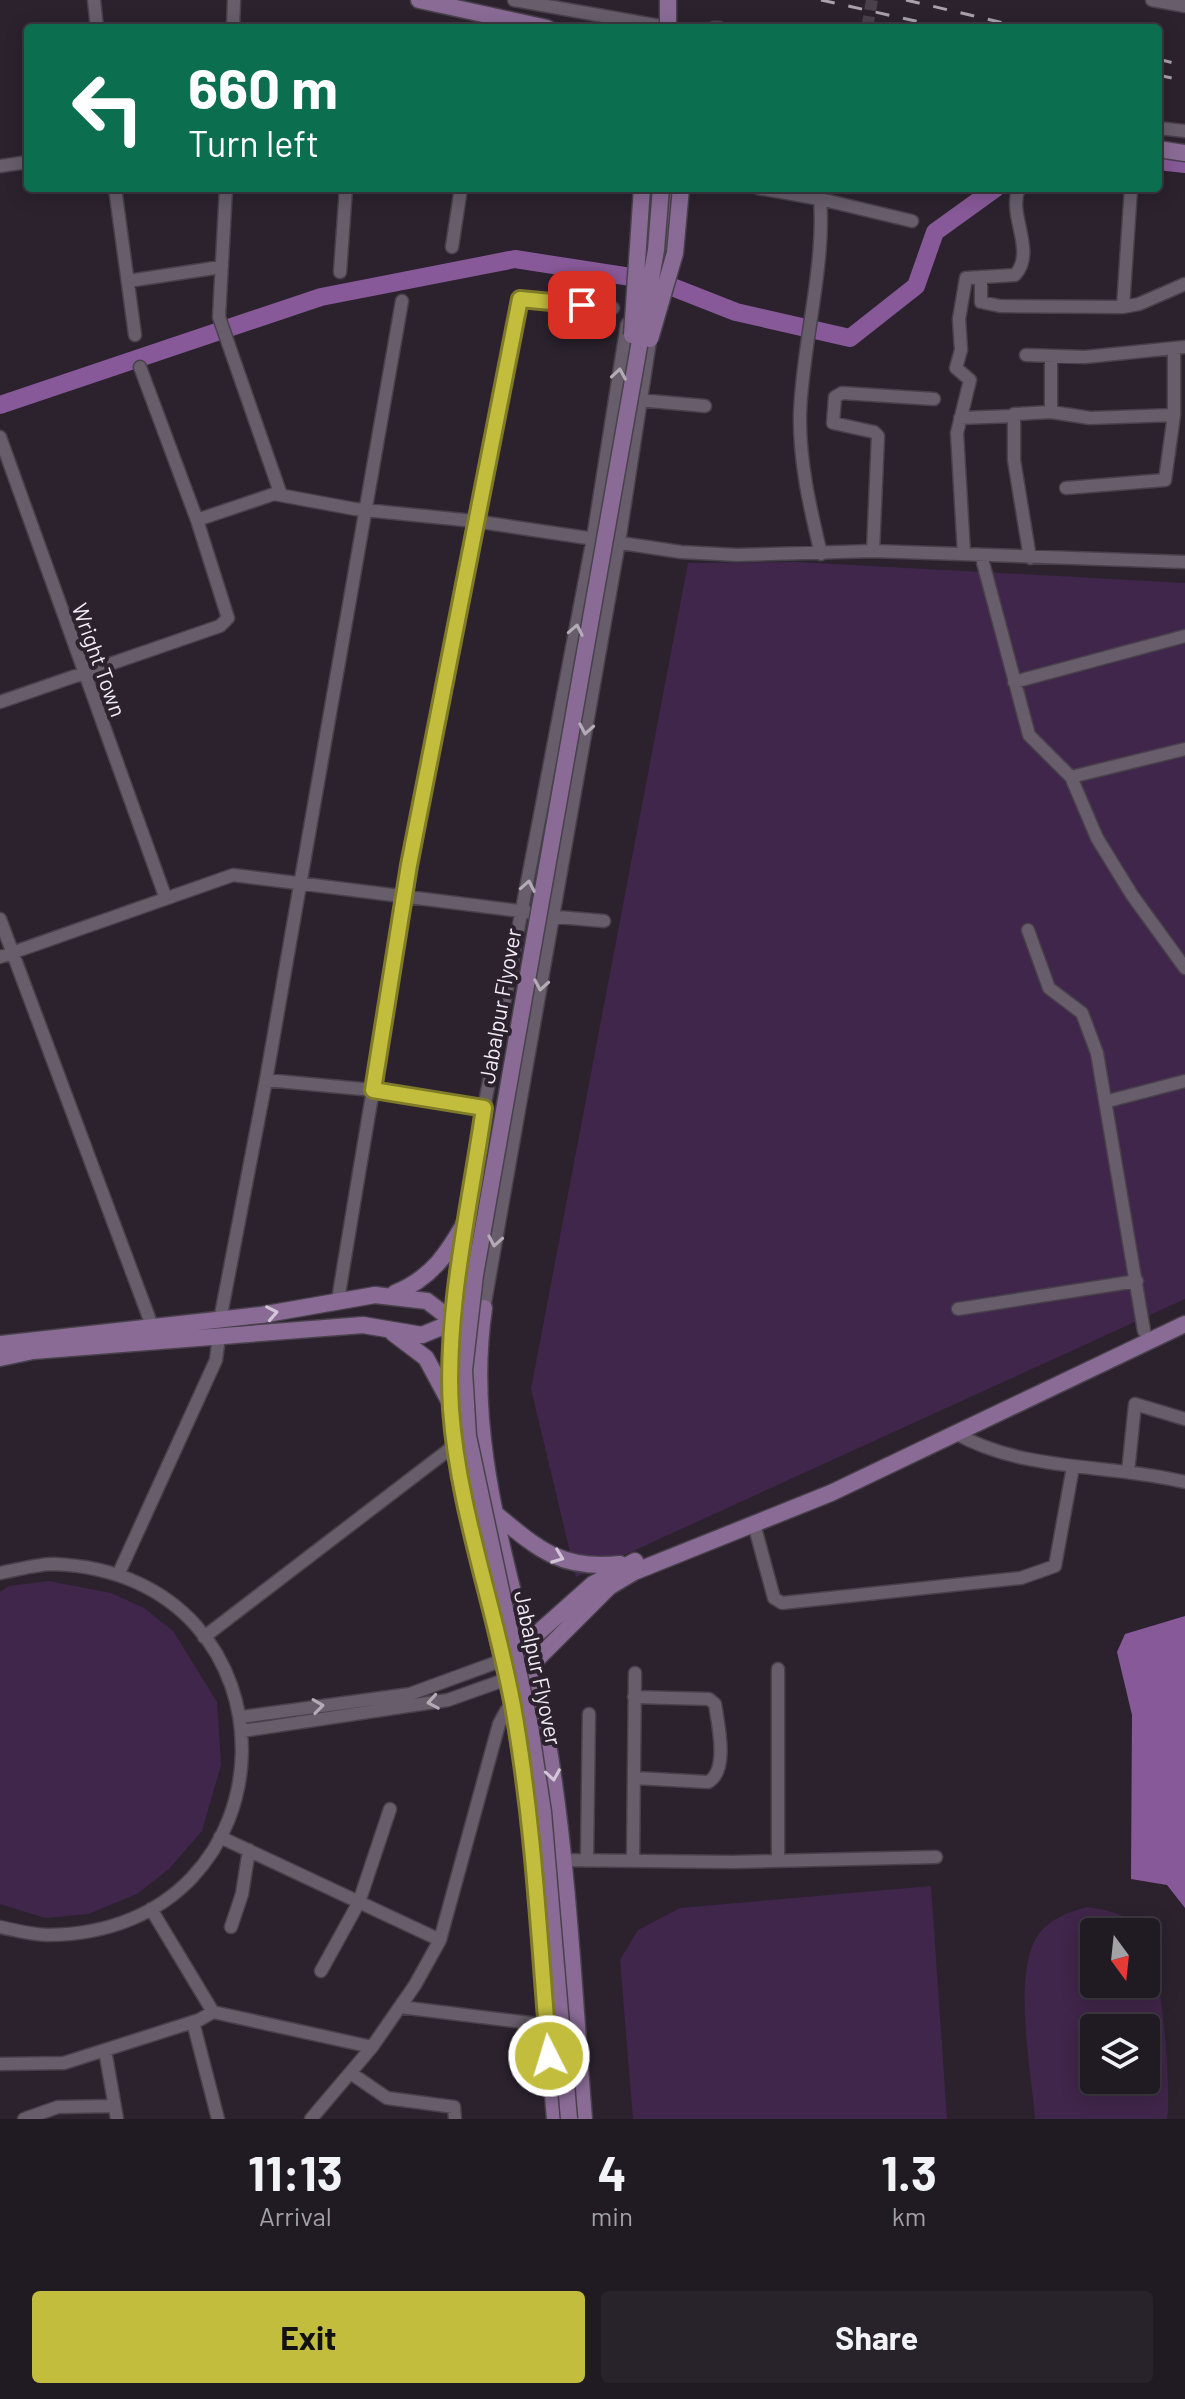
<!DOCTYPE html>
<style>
body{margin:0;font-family:Barlow,sans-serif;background:#28232a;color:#f1f3f6;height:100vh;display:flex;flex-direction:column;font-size:30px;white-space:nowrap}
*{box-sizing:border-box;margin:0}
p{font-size:26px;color:#a2a1a5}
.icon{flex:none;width:44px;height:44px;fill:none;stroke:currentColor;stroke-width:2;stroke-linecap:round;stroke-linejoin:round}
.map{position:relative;height:2119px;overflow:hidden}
.details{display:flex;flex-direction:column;background:#201a22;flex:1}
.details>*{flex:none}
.hud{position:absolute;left:24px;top:24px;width:1138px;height:168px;border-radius:8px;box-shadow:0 4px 20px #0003,0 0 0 2px #3d3840;background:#0b6e4f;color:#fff;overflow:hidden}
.needle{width:52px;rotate:165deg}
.buttons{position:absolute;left:1080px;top:1918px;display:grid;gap:16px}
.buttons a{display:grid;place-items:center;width:80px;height:80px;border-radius:8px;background:#201a22;box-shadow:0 4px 20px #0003,0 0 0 2px #3d3840;font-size:40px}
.pin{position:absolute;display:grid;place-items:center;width:68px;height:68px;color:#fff;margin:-34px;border-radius:16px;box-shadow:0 4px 12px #0006}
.me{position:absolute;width:88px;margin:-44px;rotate:355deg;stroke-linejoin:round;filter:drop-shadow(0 0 6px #0008)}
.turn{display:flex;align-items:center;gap:28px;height:168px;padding:0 32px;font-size:36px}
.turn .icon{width:104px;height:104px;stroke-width:2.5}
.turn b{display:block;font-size:56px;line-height:68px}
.eta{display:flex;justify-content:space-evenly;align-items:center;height:136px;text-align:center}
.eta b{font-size:48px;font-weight:700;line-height:56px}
.cta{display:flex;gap:16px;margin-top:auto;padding:16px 32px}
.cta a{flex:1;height:92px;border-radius:8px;background:#c3bd3e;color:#111;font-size:32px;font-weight:700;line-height:92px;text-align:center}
.cta a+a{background:#28232a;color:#f1f3f6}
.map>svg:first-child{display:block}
</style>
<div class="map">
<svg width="1185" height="2119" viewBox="0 0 1185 2119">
<rect width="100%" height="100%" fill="#2b222e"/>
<!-- green -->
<path fill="#40264a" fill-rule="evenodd" d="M797,562L1185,583V1299L576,1577L531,1389L688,563Z
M49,1581L111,1593L144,1608L173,1631L217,1702L221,1765L202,1831L169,1869L137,1894L88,1914L45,1918L0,1904V1592L9,1586Z
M931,1886L947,2119H633L620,1960L638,1930L680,1908Z
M1087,1907C1109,1910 1128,1914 1142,1932H1094V1984H1146V1938C1161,1958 1172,2091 1167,2119H1035C1032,2073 1009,1962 1043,1929C1056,1916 1070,1912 1087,1907ZM1094,2028H1146V2080H1094Z"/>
<!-- water -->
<path fill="#875998" d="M1185,1616V1908L1167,1885L1131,1879L1132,1715L1117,1652L1125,1634Z"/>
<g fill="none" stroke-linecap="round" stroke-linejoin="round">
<!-- river -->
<path stroke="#875998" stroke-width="18" d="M1158,161L1185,164
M0,405L321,297L515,259L657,281L736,312L850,338L916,286L935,232L996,188"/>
<!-- minor-tunnel -->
<path stroke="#49404c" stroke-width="12" stroke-dasharray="12 6" stroke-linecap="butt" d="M867,28L872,0"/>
<!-- minor casing -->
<g stroke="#48414b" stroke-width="15">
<path id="minor" d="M94,0L97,28
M514,0L671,28
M1152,0L1185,6
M233,28L234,0
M714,28H719
M1158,128L1185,131
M0,166L28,162
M115,188L135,335
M226,188L219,317L281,495
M758,188L820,199L912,221
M819,188C828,258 802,343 800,414C799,461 810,508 821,554
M452,247L461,188
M340,272L346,188
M981,277V302L1000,306L1123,307L1139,304L1185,284
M128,281L221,267
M660,284L671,188
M1123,307L1131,188
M1026,355L1085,357L1185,347
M1051,357V412
M639,400L705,406
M960,418L1013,416
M0,437L165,896
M1066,488L1165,480L1174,415V349
M197,520L274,494L355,509L474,521L681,552L737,555L873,551L1185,562
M873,551L878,436L874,432L833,423L835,397L842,393L934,399
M964,554L957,433L970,380L956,368L961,350L959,319L966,278L1015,275C1037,251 1007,215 1019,188
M981,555L1029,735L1071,777L1097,838L1132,895L1185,968
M1030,558L1014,460V414L1051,412L1090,418L1174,415
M1014,682L1185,636
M0,702L220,626L228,618L197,520L140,367
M1071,777L1185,749
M546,916L604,921
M0,919L154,1331
M1028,930L1049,988L1082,1013L1097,1053L1144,1331
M0,957L233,875L528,912
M266,1080L373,1090L484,1108
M1108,1101L1185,1081
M338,1300C393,965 451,631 520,299L613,308
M484,1308L619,542L651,334
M958,1309L1137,1281
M220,1320L266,1080L402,301
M455,1321L484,1108L593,538L627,324
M955,1433C1026,1473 1108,1463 1185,1482
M1128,1472L1135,1404L1185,1419
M754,1524L774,1598L782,1603L1021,1578L1055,1566L1073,1467
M0,1573C17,1570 37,1564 54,1564C309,1574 302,1933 48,1935C32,1935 15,1930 0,1927
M118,1575L216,1360L219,1336
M204,1637L455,1445
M778,1669V1861
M634,1697L709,1699L715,1704C718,1724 729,1771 708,1782L635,1778
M241,1717L410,1694L503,1660
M242,1731L448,1700L507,1679
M220,1837L440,1940
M587,1858L589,1714
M556,1860L733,1862L936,1857
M633,1860L635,1673
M151,1909L213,2012L372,2047
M231,1927L242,1894L249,1850
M321,1971L359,1902L390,1809
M400,2007L547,2025
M193,2022L218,2119
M105,2050L117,2119
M0,2064L64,2063L199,2020L213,2012
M352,2074L387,2098L454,2107L455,2119
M24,2119L58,2107L113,2106
M311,2119L372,2047L415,1985L440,1940L499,1724L506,1711L517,1702"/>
</g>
<!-- major casing -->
<g stroke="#48414b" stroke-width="19">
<path id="major" d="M419,0L547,28
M1158,149L1185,153
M395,1293C432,1278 448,1253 467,1219
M484,1308C461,1460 525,1607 550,1756C569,1876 574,1998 584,2119
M455,1321L451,1373L455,1445L512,1703L530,1811L555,2119
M393,1333L426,1358L448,1399
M0,1344L261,1315L375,1295L427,1301L461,1327
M0,1358L33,1351L363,1325L422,1335L461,1319
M497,1515C539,1550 562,1570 620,1564
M521,1648L593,1584L635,1561
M527,1669L609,1587L634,1572L831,1493L1185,1324"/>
</g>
<!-- minor -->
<use href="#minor" stroke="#675d6b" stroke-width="12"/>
<!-- major -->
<use href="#major" stroke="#8a6b96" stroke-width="16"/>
<!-- rail -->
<path stroke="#a9a2ac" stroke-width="3" stroke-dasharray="14 14" stroke-linecap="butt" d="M821,0L947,28
M906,0L1025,28
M1158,59L1185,66
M1158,75L1185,81"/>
<!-- major-bridge casing -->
<g stroke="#48414b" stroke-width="19" stroke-linecap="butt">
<path id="major-bridge" d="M668,28V0
M632,335L642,188
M650,339L675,253L681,188
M569,2119L543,1812L530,1726L468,1436L464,1370L475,1275L656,250L661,188"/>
</g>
<!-- major-bridge -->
<use href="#major-bridge" stroke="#8a6b96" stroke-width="16"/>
</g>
<!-- one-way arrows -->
<defs><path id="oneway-chevron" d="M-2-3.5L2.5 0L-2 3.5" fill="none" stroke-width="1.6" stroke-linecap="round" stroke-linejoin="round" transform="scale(2)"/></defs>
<g stroke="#b3abb6">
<use href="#oneway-chevron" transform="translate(619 374) rotate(-81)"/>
<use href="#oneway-chevron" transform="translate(576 630) rotate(-79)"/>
<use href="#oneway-chevron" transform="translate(586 729) rotate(100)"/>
<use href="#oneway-chevron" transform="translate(528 886) rotate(-79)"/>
<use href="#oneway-chevron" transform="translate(541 985) rotate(100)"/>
<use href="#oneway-chevron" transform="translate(495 1241) rotate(100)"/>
<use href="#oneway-chevron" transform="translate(433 1702) rotate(170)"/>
<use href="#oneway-chevron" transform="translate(318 1706) rotate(-8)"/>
</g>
<g stroke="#d2c5d7">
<use href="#oneway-chevron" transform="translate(272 1313) rotate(-11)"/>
<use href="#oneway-chevron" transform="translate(558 1557) rotate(21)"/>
<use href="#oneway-chevron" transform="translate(553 1775) rotate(81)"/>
</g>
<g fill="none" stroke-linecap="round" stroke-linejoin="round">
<!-- route casing -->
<g stroke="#7f7b28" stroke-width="20">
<path id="route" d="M549,2056C539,1937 534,1825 513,1706C495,1607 458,1509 451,1409C445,1309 470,1206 484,1108L373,1090L409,865L520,299L582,305"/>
</g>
<!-- route -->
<use href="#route" stroke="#c3bd3e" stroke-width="14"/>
</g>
<g text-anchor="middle" stroke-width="8" stroke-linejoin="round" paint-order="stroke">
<!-- street labels -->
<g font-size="22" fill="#f1ebf3" stroke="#2b222e">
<text transform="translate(99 660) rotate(70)" y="8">Wright Town</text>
<text transform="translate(500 1006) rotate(-80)" y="8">Jabalpur Flyover</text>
<text transform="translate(538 1668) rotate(78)" y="8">Jabalpur Flyover</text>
</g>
</g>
</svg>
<div class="buttons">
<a><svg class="needle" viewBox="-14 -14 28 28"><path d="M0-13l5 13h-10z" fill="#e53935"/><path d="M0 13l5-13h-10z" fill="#a2a1a5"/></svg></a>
<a><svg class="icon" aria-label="layers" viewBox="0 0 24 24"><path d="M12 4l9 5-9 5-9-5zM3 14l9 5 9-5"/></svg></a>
</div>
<div class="pin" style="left:582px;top:305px;background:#d93025"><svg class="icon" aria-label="arrive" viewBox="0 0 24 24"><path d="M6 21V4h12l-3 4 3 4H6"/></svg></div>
<svg class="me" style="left:549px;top:2056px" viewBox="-20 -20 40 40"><circle r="17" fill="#c3bd3e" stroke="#fff" stroke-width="3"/><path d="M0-11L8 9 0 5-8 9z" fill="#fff"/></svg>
<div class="hud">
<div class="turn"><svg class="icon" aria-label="left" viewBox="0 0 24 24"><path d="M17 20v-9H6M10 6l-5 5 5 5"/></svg><div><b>660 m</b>Turn left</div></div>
</div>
</div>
<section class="details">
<div class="eta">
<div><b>11:13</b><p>Arrival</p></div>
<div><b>4</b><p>min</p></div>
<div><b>1.3</b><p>km</p></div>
</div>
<div class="cta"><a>Exit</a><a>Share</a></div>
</section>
